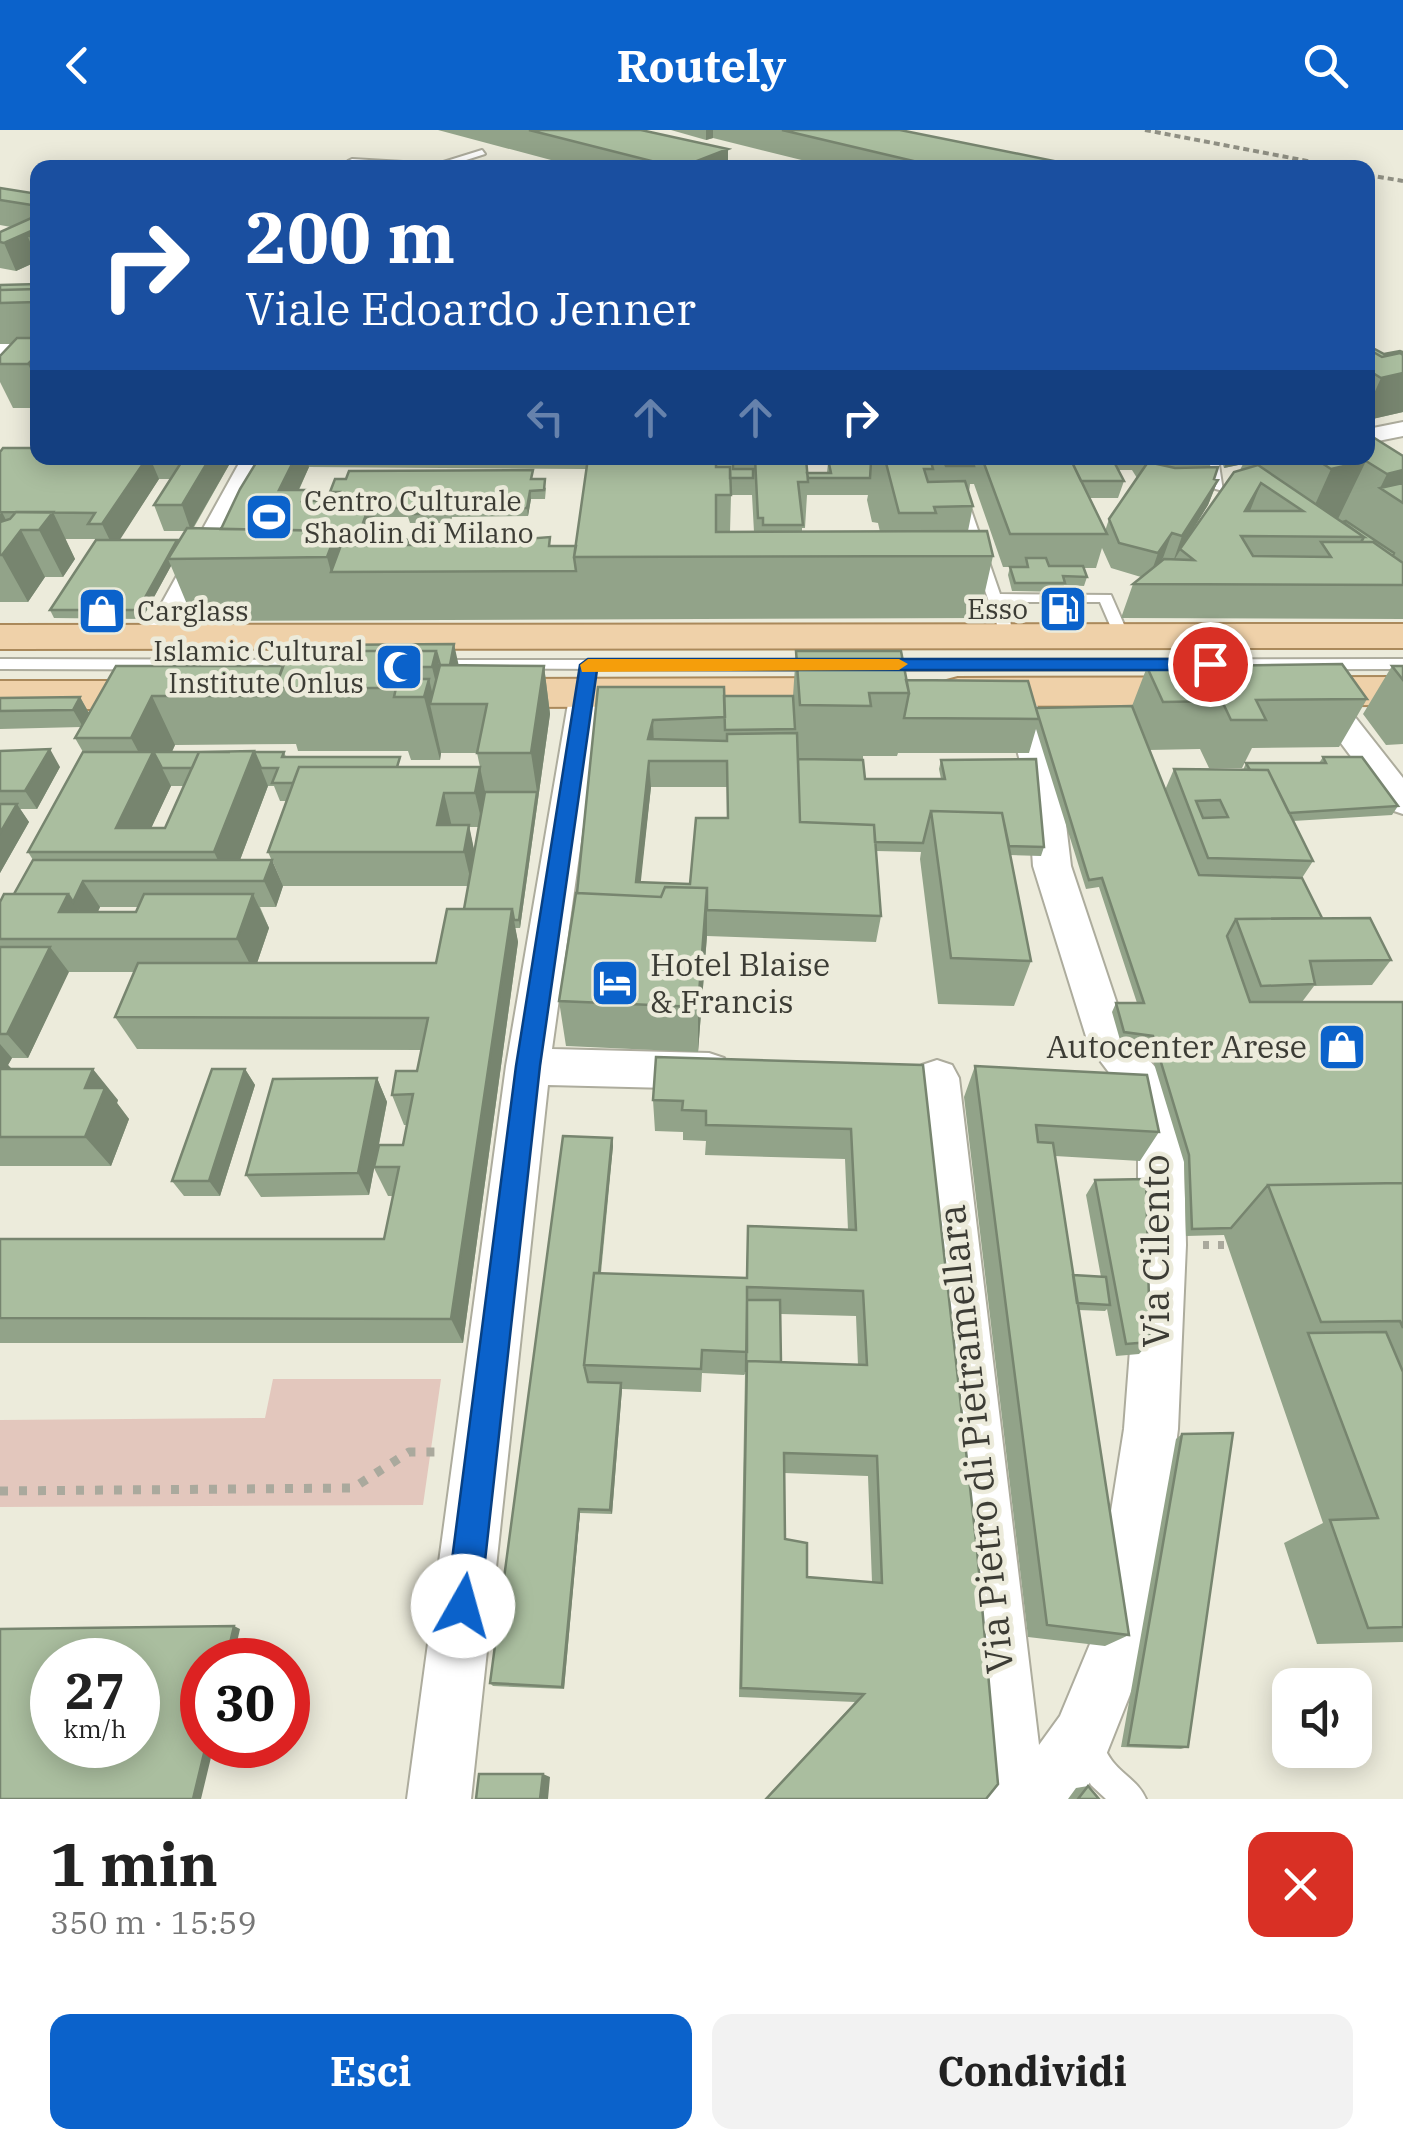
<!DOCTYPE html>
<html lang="it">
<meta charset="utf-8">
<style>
body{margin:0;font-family:"IBM Plex Serif",serif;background:#f2f2f2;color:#222;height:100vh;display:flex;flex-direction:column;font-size:38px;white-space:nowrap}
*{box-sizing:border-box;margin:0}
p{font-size:32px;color:#767676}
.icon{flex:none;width:55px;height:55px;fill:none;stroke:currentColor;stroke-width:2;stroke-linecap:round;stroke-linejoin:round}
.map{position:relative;height:1669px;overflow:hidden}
.panel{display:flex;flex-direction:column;background:#fff;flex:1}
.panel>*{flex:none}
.top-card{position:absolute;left:30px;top:30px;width:1345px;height:305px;border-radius:20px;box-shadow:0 5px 25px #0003;background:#1a4fa0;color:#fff;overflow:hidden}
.fabs{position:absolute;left:1272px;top:1538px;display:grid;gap:20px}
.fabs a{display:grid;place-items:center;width:100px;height:100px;border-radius:20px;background:#fff;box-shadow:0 5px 25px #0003;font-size:50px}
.speed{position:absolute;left:30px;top:1508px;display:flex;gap:20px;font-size:50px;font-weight:700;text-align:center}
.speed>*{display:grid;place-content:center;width:130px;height:130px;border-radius:50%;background:#fff;box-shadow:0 5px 25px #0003;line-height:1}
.speed small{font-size:25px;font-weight:400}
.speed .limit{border:15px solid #d22;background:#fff;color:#111}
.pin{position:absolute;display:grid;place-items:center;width:85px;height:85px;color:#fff;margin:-42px;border:5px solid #fff;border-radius:50%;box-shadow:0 2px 10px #0007}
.me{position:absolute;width:110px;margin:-55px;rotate:7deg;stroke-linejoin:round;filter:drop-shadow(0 0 8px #0008)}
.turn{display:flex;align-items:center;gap:35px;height:210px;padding:0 50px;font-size:45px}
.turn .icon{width:130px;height:130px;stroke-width:2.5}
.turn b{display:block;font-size:70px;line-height:85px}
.lanes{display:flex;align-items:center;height:95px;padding:0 50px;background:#0003;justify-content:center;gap:50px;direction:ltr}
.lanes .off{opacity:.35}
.round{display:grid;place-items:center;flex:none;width:105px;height:105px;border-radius:20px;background:#f2f2f2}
.head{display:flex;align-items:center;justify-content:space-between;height:170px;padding:0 50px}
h1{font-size:60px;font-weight:700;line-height:75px}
.button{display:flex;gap:20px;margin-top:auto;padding:20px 50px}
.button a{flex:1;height:115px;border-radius:20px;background:#0b62cb;color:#fff;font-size:40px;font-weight:700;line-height:115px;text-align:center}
.button a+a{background:#f2f2f2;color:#222}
header{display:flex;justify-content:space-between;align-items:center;height:130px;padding:0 50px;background:#0b62cb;color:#fff;font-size:45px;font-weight:700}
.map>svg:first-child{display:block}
</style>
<header><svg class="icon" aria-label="back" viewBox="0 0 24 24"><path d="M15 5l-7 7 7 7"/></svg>Routely<svg class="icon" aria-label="search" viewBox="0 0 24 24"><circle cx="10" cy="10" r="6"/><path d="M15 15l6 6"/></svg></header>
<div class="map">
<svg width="1403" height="1669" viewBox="0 0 1403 1669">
<rect width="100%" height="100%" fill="#ecebdb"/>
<!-- green -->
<path fill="#e3c7bd" d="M273,1249H441L423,1375L0,1377V1290L265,1288Z"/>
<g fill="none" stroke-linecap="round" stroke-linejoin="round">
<!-- service casing -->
<g stroke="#adac9d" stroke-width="4">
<path id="service" d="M482,20L485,24L441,38L348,31L352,29L437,34Z
M1206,328H1218L1223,361L1212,358Z
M959,377L971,380L1000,464L1111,465L1129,506L1126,509H1116L1100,472H1003L1015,506L1007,511L1002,509L957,380Z
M0,529L311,530L319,535L311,540L0,539Z
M1403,529V539L880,540L872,535L880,530Z
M435,530H821L829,535L821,540L430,538V532Z
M1087,1601C1103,1608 1103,1619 1113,1632C1124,1646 1139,1652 1146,1669H1106L1091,1655L1071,1617L1076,1606Z"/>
</g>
<!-- minor casing -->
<g stroke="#adac9d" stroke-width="4">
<path id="minor" d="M1403,292V306L1368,313V299Z
M242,328H266L173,507L169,513H147L143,507Z
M1318,551L1329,554L1403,648V684L1391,680L1302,561L1307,554Z
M586,552L597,555L602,562L552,919L709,923L724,928L731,941L724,954L709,959L548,955L471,1669H407L506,936L570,562L575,555Z
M1018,554L1029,557L1034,564L1062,661L1071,736L1128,907L1158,940L1165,953L1184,1023L1186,1115L1178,1299L1150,1514L1104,1630L1082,1665L1071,1669H981L915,948L922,935L937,930L952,935L959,948L1039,1615L1060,1586L1090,1514L1124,1299L1138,1115V1023L1123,961L1089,916L1033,736L1028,661L1002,564L1007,557Z"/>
</g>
<!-- secondary casing -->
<g stroke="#adac9d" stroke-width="4">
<path id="secondary" d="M0,213H38V231H0Z"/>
</g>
<!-- primary casing -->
<g stroke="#aa895b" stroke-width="4">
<path id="primary" d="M1403,494V518L0,519V495Z
M1403,547V575L958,576L943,572L936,562L943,552L958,548Z
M867,548L882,552L889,562L882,572L867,576L473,577L458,573L451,563L458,553L473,549Z
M0,551H172L188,555L194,565L188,575L172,579H0Z"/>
</g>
<!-- path-far1 -->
<path stroke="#aaa99d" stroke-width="8" stroke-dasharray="6 9" stroke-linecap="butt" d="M1203,1115H1227"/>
<!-- path -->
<path stroke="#aaa99d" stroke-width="9" stroke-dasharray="8 11" stroke-linecap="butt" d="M0,1361L353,1358L409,1322H439"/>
<!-- service -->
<use href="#service" fill="#fff" fill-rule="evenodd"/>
<!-- minor -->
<use href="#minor" fill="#fff" fill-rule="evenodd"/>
<!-- secondary -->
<use href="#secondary" fill="#fff" fill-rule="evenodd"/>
<!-- primary -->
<use href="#primary" fill="#efd1a9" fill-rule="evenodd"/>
<!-- rail -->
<path stroke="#909084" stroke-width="4" stroke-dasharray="6 4" stroke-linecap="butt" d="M1145,0L1344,38
M1368,45L1403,51"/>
</g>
<!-- wall -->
<path fill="#92a389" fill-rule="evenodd" d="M438,0H641L728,38H581Z
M671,0H900L1063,38H834L713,8L706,10Z
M0,58L38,64V131L16,141L0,138V102L11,97L0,95Z
M38,154V278H13L0,252V226L11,214H0V155Z
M1368,218L1384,224L1403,282L1368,290Z
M0,321L38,328H233L193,399H221L259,328H587V339L309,337L299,360L310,371H332L330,362L534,349L546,358L545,369H531L528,386L452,387L451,393H410L408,387H374L377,397L371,415H410L576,416L588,328H829V329L868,332L869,328H1211L1210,337L1214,349L1218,350L1208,375L1185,411L1240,340L1243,334L1224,338L1221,328H1368L1403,326V489L1121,488L1133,454L1141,447L1111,438L1102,418L1096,438H1083L1087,447L1084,456L1064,455L1062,462L1012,461L1008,445L1010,437H1003L974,354H970L969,362L973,376L968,401L993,426L979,488L194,491L171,436L142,489L54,488L50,480L96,410L95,409H65L75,429L63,447H45L28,472H0ZM807,333H828L827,343H807ZM1118,340H1132L1137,348L1109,389L1105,401L1090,368H1118L1124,351ZM159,349H170L154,375L164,401H185L178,412L119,410ZM731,365H752L754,402H730ZM807,365H868L867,370L872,392L878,393L880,402H802V398H805Z
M1045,462L1083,478L1080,486L1049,487L1043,471Z
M796,521L906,550L1036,578L1132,576L1147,537L1367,569L1339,617L1252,618L1242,638H1209L1200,619L1149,620L1165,660L1174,639L1243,640L1246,633H1319L1323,627L1398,676L1392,685L1293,691L1313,731L1302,748L1322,788L1391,830L1372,855L1314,856L1302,872H1403V1512L1317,1514L1284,1413L1323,1393L1224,1105L1186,1106L1184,1032L1148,914L1120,910L1112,882L1116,873H1137L1099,757L1086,759L1036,599L1029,623H898L897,626H863V630L865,649H941L939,639L941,630L1044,717L1041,726L1010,725L1031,831L1014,876L938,874L920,729L921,722L876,721L881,786L876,812L707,806L698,922L566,916L559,871L576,763L598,557L725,566H793ZM651,657H727V688L690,754L640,752Z
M116,536H544L550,584L520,798H515L518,812L463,1213H0V1109H384L393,1066H388L374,1038L369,1065L261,1067L246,1045L377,948L387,972L378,1020L403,1015L407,995H404L392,965L417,941L421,920L137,919L115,887L134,842H68L28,928H12L8,935L12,939L118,970L117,973L129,989L111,1036H0V772L14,764L33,730L28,722L83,622L75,608L81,597L0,599V568L80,567L89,583ZM296,614L298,621H408L411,630H440L441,623H477L480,637H402L286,627L284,622H172L175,615ZM171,656H184L165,698H151ZM268,656H274L280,671H286L268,722L283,756H468L464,779L436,833H257L269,798L260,777H276L283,756L272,730H240ZM469,697H479L474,721ZM100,777H138L136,782H98Z
M1392,536H1403V614L1386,615L1363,584Z
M0,621L60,637L37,679H20L29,692L0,743Z
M923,935L986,1669H765L855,1572L739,1567L745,1244L744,1245L702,1243L701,1262L622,1259L612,1384L580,1383L564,1559L493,1556L490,1553L612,1008L613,1016L601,1143L746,1148L748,1096L848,1100L845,1029L705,1025L706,1011L683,1010V1002L655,1001L653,970ZM781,1184L856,1186L858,1235L781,1232ZM784,1343L868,1346L872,1452L807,1447L785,1409Z
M975,936L1159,1002L1140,1031L1055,1026L1073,1145L1101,1147L1086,1065L1095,1050L1150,1212L1139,1224L1116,1226L1107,1179L1105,1181L1078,1180L1129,1505L1105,1516L1028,1507L964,967Z
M245,939L255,955L220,1066H184L172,1051Z
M1182,1304L1188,1617L1181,1619L1121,1617L1176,1309Z
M1088,1656L1099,1669H1068L1076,1658Z"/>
<!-- shaded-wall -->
<path fill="#77856f" d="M706,0H713V8L706,10Z
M728,19V38H682Z
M38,98V108L28,107L38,131L16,141L4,113Z
M38,224V255L28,234Z
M1403,243V282L1368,290V277L1381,248Z
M147,328H150L159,349L114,419L102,394Z
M210,328H233L191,401L182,375Z
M295,328H307L309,337L287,385L279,360Z
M1228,328H1245L1243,334L1224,338Z
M1366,331L1337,391L1304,399L1331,339Z
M1403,340V371L1380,358L1387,344Z
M1218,350L1208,375L1173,432L1182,406Z
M1261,353L1248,386L1245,381Z
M530,361L531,369L528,386L527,378Z
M371,371L377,397L362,442L352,424Z
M2,382L15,408L21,400L45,447L28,472L0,422V384Z
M53,382L75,429L63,447L39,400Z
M337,401L348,442H331L327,427Z
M1172,403L1163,428L1149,449L1158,423Z
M177,410L181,419L168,429L171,436L142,489L138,480Z
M454,514L460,541L448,545Z
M436,521L448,574H441L432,537Z
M544,536L550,584L520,798L519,790L537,662L531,623Z
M429,549L435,574H430L441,623L440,630L424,567Z
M152,566L175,615L164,638H162L171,656L140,722L116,698L146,636L131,608Z
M80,567L90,585L83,597L73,580Z
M653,590L654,616L649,633L651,657L638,778L636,752L648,609Z
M50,619L60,637L37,679L25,661Z
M254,621L268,656L232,751H228L214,722Z
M480,637L487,671L483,697L475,663Z
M444,663L452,697L437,695Z
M17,674L29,692L0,743V703Z
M469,695L476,729L472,756L464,722Z
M272,730L283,756L276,777L264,751Z
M83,751L100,777L90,797L73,772Z
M707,758V805L698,922V877Z
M68,764L90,798L59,782Z
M253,764L269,798L254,842L237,809Z
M512,779L518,812L463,1213L451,1189Z
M50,817L69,842L28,928L7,904Z
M0,914L12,928L8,935L23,952L0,954Z
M93,939L118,970L117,973L129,989L111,1036L85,1007V958Z
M245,939L255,955L220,1066L209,1051Z
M377,948L387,972L369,1065L358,1043Z
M612,1008L613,1016L591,1235H589Z
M621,1253L622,1259L612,1384L610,1380Z
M579,1379L580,1383L564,1559L562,1557Z
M234,1496L240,1499L233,1530H226Z
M206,1615H214L201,1669H193Z
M543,1644L550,1647L548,1669H540Z"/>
<!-- building -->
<path fill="#aabe9f" stroke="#77856f" stroke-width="2.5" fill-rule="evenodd" d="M529,0H641L728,19L679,38Z
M782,0H900L1064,33L1056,38H943Z
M0,58L38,64V76L0,70Z
M38,85V98L4,113L0,112V102Z
M38,154V159L0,160V155Z
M38,159V172L0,173V160Z
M17,208H38V224L28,234H0V226Z
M1371,217L1384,224L1400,221L1403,222V225L1400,223L1382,227L1368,219Z
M1368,219L1382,227L1400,223L1403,225V243L1381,248L1368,240Z
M1368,304L1403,326V340L1387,344L1366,331L1331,339L1314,328H1368Z
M3,318H38V328H147L102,394H88L95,383L0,382V322Z
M184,328H210L182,375H154Z
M259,328H295L279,360H307L302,371H371L355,415H341L337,401L221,399L240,359Z
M307,328H496L497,331L307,329Z
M588,328H716V337H730L731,365H716V402L987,401L993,426L574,427Z
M716,328H754V331H733V339H753V348H730V337H716Z
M755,328H806L808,352H798L803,395H763V388H758Z
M878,328H930L933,339H924L928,352L965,351L973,376L934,377L936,383H899L886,333H880Z
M930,328H972L974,336H946L944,332H931Z
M982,328H1070L1107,404H1010Z
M1070,328H1112L1124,351H1081Z
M1112,328H1136L1135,331H1114Z
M1140,328H1211L1212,333H1144Z
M828,329L871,332L870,348H808L807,343H831Z
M1148,332L1175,338L1218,337L1214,349L1218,350L1182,406L1172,403L1158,423L1119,413L1109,389Z
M1258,335L1364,407L1241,406L1253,426L1331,427L1321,412H1373L1403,433V455L1133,454L1164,429L1194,430L1180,419L1234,342ZM1261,353L1303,381H1245Z
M533,340L531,349H545L544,360L530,361L527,378H451L449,384H408L410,378H372L371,371H336L340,362H330L335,349H346L349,341Z
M1403,353V373L1380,358Z
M16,382H53L39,400H21L2,425H0V392L10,389Z
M1346,391L1394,423L1393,426L1373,412H1361L1364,407L1343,392Z
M187,398L337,401L327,427L168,429Z
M550,407L549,416H576L574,427L576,441L331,442L341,415H371L373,408L409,410L407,415H443L445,408H472L470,415H512L513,410Z
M96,410H177L138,480H50Z
M1026,428H1046L1049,436H1083L1087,447L1063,446L1065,453H1015L1010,437H1028Z
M1045,462H1077L1083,478H1051Z
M454,514L450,535H440L436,521H316L318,515Z
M289,521H436L432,537H413L409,549H429L424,567H394L396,558H275Z
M796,521H901L909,563H869L871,576L800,575Z
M1342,534L1367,569L1256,570L1266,590H1231L1222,571L1163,572L1147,537Z
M440,535L544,536L531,623H477L487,574H430Z
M116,536H283L275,558L278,566H152L131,608H75Z
M1392,536H1403V550Z
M906,550L1028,551L1039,589L904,588L909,563Z
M598,557H724L725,587L653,590L648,609L727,611V604L797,603L800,692L874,695L881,786L707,780V758L665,757L661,767L577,763ZM649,631H727L728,688H696L690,754L636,752Z
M724,566H793L795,599L725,600Z
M80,567L73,580L0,581V568Z
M1132,576L1199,745L1302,748L1322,788L1236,789L1227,806L1250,872H1403V1053L1268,1055L1231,1098L1192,1099L1189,1025L1153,906L1124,902L1116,873H1144L1102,748L1089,750L1036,578Z
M50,619L25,661H0V621Z
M254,621L214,722H28L83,622H153L116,698H165L199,622Z
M155,622H230H199L192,638H162L154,623Z
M254,622H284L282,627H400L397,637H299L293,653H272L278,638H261Z
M1323,627H1362L1398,676L1289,683L1268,640H1250L1246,633H1326Z
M798,629L863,630L865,649H945L941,630L1036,629L1044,717L1009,716L1002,683L931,681L923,713L875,712L874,695L800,692Z
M299,637H480L475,663H444L437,695H469L464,722H268Z
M1174,639L1268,640L1313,731L1208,728ZM1220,670L1228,687L1203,688L1196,671Z
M485,662H537L519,790H514L512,779H464Z
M0,674H17L0,703Z
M931,681L1002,683L1031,831L951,828Z
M33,730H272L264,751H83L73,772L68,764H14Z
M665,757L707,758L698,877L559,871L576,763L661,767Z
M4,764H68L59,782H136L144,764H253L237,809H0V772Z
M447,779H512L451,1189L0,1188V1109H384L399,1037H374L379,1015H403L413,964L392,965L396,941H417L428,888L115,887L138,833H436Z
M1370,788L1391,830L1310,831L1315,854L1261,856L1236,789Z
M0,817H50L7,904H0Z
M656,927L923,935L977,1420L998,1654L986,1669H766L864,1564L741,1558L747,1231L867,1235L863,1161L747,1157V1222L702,1220L701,1239L584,1235L594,1143L747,1148L748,1096L856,1100L851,999L706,995V981L682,980L683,971L653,970ZM784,1323L877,1326L882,1453L807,1447V1413L785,1409Z
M975,936L1147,945L1159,1002L1036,995L1038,1012L1053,1013L1129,1505L1047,1495Z
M0,939H93L85,958H105L85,1007H0Z
M212,939H245L209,1051H172Z
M377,948L358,1043L246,1045L273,949Z
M563,1006L612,1008L599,1143H594L584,1235L588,1252L621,1253L610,1380L579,1379L562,1557L490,1553Z
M1146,1049L1150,1212L1126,1214L1095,1050Z
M1403,1053V1198L1400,1191L1321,1192L1268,1055Z
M1073,1145L1106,1147L1110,1175L1077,1173Z
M747,1170H780L781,1232L747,1231L746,1242Z
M1386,1202L1403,1242V1497L1368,1498L1330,1390L1378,1388L1308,1203Z
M1233,1303L1188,1617L1128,1615L1182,1304Z
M234,1496L226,1530H202V1615H206L193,1669H0V1499ZM52,1530H138V1615H52Z
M479,1644H543L540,1669H476Z
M1088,1656L1099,1669H1078Z"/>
<!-- route -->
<path fill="#0b62cb" stroke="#074084" stroke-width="2.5" d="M588,529H1210L1219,534L1210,540H597L540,936L480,1476L475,1488L463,1493L451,1488L446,1476L516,936L580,535Z"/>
<!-- slow -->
<path fill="#f59e0b" d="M588,529H899L908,534L899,540L582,542L580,535Z"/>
<!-- icons -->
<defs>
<g id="stadium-square" transform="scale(2.5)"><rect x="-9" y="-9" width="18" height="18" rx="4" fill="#0b62cb" stroke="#ecebdb"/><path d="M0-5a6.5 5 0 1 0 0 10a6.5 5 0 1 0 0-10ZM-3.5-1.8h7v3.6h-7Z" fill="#fff"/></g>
<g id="fuel-square" transform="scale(2.5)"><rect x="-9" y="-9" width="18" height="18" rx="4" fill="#0b62cb" stroke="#ecebdb"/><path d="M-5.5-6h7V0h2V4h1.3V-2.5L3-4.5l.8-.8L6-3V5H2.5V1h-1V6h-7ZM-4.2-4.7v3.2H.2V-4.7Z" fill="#fff"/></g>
<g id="shop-square" transform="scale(2.5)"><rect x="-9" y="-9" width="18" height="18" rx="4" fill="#0b62cb" stroke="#ecebdb"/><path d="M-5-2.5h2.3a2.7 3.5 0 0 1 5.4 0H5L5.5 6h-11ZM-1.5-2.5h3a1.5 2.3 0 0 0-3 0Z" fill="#fff"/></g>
<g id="mosque-square" transform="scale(2.5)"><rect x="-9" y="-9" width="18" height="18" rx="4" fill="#0b62cb" stroke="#ecebdb"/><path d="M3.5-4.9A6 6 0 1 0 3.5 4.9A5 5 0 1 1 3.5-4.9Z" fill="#fff"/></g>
<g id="hotel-square" transform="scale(2.5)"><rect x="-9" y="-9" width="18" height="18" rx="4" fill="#0b62cb" stroke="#ecebdb"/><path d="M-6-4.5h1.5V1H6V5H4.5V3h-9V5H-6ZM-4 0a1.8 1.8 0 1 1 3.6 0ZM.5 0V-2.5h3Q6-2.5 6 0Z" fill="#fff"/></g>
</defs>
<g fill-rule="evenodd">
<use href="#stadium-square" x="269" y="387"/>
<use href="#fuel-square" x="1063" y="479"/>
<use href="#shop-square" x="102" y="481"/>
<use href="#mosque-square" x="399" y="537"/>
<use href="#hotel-square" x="615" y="853"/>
<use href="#shop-square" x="1342" y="917"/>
</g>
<g text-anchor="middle" stroke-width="9" stroke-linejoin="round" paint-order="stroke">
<!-- far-poi labels -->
<g font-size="28" fill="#3c3c35" stroke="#ecebdb" text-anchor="start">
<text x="304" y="381">Centro Culturale<tspan x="304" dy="32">Shaolin di Milano</tspan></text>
<text x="1028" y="489" text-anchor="end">Esso</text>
<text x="137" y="491">Carglass</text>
<text x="364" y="531" text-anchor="end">Islamic Cultural<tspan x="364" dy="32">Institute Onlus</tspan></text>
</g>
<!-- poi labels -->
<g font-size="32" fill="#3c3c35" stroke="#ecebdb" text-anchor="start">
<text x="650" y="846">Hotel Blaise<tspan x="650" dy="37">&amp; Francis</tspan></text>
<text x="1307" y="928" text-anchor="end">Autocenter Arese</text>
</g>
<!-- near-street labels -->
<g font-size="38" fill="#3c3c35" stroke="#ecebdb">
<text transform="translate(1156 1121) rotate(-90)" y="13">Via Cilento</text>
<text transform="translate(976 1309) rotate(-96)" y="13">Via Pietro di Pietramellara</text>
</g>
</g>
</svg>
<div class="fabs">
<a><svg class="icon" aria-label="sound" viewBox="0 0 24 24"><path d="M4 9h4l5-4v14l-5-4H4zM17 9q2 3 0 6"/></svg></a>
</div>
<div class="speed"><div>27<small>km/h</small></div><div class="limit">30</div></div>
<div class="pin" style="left:1210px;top:534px;background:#d93025"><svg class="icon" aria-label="arrive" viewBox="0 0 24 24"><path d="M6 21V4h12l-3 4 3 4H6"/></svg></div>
<svg class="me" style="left:463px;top:1476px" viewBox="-20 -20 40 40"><circle r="19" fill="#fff"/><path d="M0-13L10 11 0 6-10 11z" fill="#0b62cb"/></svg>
<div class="top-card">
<div class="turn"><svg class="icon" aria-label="right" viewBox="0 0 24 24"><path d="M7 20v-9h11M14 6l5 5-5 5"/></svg><div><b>200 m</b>Viale Edoardo Jenner</div></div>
<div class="lanes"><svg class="icon off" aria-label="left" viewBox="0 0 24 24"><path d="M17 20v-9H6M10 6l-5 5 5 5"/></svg><svg class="icon off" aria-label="ahead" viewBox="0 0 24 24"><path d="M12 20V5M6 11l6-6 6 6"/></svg><svg class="icon off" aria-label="ahead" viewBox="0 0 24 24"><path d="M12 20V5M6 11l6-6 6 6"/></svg><svg class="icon" aria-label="right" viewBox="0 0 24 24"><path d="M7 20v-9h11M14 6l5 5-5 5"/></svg></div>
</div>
</div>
<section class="panel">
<div class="head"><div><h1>1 min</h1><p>350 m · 15:59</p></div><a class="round" style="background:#d93025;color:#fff"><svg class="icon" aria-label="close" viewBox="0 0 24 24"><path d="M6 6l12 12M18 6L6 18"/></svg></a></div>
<div class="button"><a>Esci</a><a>Condividi</a></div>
</section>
